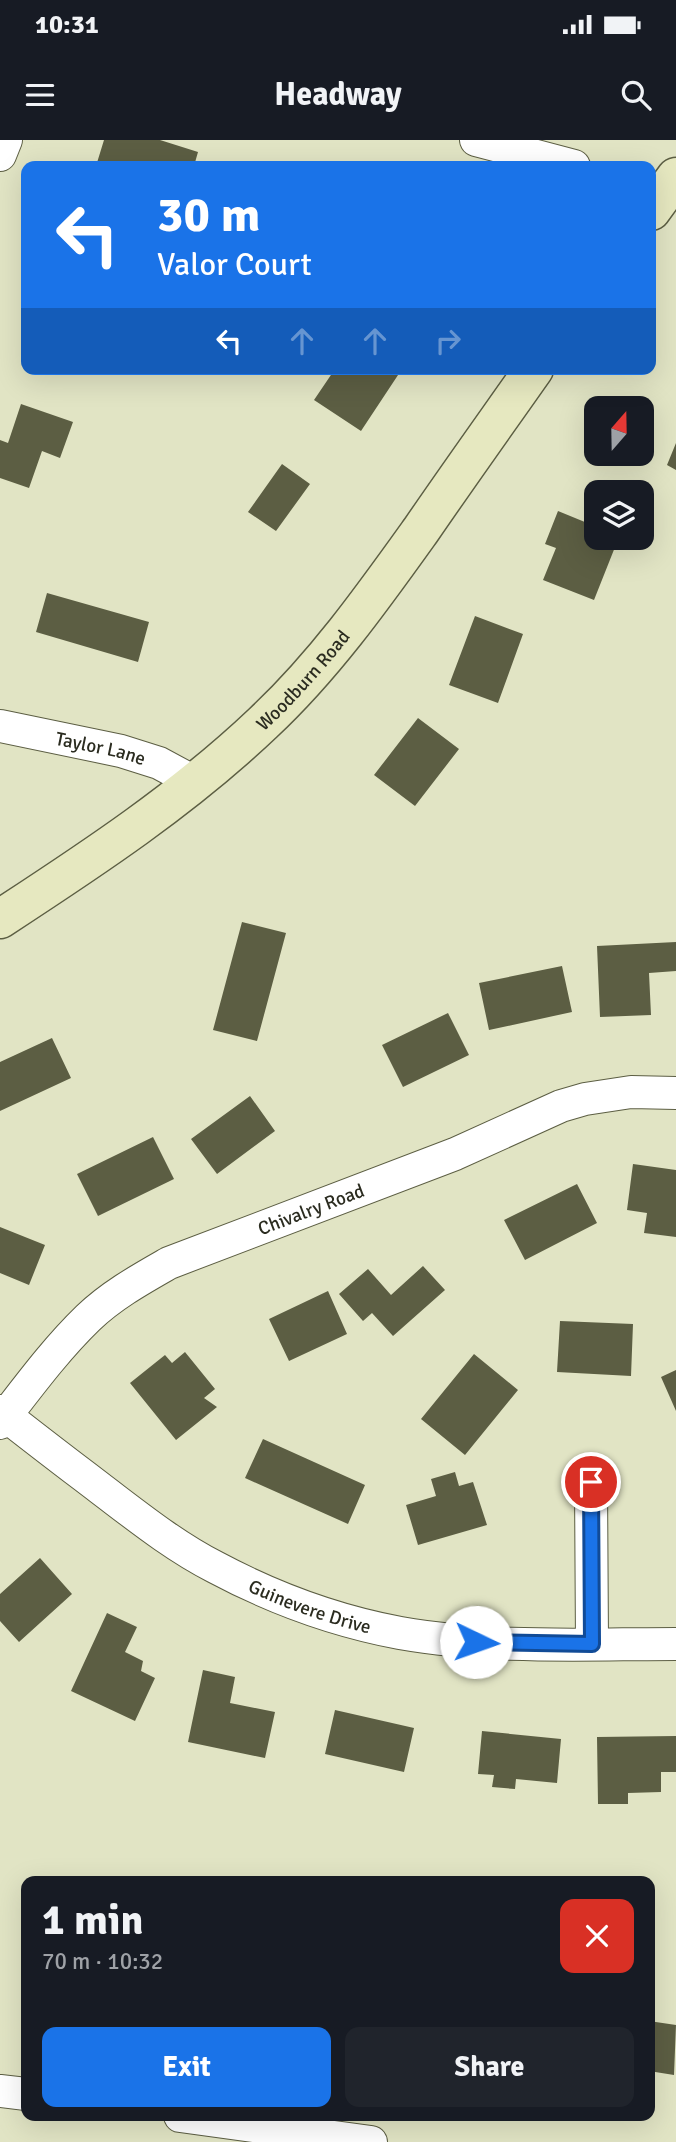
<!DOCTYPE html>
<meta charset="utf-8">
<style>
body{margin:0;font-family:Signika,sans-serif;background:#20242c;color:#f1f3f6;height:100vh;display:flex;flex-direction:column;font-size:26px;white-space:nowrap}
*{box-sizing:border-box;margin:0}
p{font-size:23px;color:#9ea1a6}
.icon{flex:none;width:38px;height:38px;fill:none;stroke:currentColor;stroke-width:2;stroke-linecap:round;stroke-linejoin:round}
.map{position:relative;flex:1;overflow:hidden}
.details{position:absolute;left:21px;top:1736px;width:634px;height:245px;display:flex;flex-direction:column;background:#171b24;border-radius:14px;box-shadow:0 7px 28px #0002}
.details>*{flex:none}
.banner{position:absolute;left:21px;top:21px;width:635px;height:214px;border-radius:14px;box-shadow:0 7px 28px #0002;background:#1a73e8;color:#fff;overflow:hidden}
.needle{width:46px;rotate:20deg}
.controls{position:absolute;left:584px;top:256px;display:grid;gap:14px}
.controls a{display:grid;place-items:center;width:70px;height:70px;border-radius:14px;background:#171b24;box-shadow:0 7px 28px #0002;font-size:35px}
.pin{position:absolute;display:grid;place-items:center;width:60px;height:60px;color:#fff;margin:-30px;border:4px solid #fff;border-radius:50%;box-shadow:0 2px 7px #0007}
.me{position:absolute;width:77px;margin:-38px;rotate:93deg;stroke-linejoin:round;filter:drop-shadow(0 0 5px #0008)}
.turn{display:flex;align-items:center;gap:24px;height:147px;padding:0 21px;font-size:32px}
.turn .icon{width:91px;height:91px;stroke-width:2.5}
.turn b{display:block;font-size:49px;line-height:60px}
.lanes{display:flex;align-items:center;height:66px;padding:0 21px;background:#0003;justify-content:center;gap:35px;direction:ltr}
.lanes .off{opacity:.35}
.round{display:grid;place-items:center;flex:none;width:74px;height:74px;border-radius:14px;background:#20242c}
.summary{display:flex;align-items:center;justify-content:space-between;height:119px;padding:0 21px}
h1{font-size:42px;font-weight:800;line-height:52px}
.button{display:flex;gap:14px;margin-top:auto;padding:14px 21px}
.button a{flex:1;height:80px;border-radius:14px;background:#1a73e8;color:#fff;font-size:28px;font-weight:800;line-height:80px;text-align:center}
.button a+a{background:#20242c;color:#f1f3f6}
.status{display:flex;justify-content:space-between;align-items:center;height:49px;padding:0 35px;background:#171b24;direction:ltr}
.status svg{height:19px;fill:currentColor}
header{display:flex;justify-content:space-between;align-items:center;height:91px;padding:0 21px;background:#171b24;font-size:32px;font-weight:800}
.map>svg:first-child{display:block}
</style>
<div class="status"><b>10:31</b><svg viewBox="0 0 49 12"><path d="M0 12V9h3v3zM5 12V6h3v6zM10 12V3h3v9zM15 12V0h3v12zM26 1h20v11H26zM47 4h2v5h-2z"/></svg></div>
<header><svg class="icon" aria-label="menu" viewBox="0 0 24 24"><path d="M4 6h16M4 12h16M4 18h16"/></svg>Headway<svg class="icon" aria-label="search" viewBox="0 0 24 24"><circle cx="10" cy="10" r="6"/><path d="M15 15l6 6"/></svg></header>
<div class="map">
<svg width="676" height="2002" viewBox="0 0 676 2002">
<rect width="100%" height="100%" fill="#e1e4c4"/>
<!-- building -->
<path fill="#5c5e43" d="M104,0H160L198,12L194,26H96Z
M335,229H402L361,291L314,260Z
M21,264L73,282L60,318L42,311L29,348L0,338V300L8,303Z
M676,303V330L667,325Z
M282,324L310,344L276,391L248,372Z
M558,371L597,387V397H619L594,460L543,440L556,408L545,404Z
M47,453L149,482L138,522L36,492Z
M475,476L523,494L498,563L449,545Z
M418,578L459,609L415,666L374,635Z
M242,782L286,793L257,901L213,890Z
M676,802V831L649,833L651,875L600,877L597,806Z
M562,826L572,872L489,890L479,843Z
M448,873L469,915L403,947L382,905Z
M52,898L71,938L0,971V922Z
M250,956L275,991L217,1034L191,999Z
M153,997L174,1039L98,1076L77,1034Z
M633,1024L676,1030V1097L644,1093L647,1073L627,1070Z
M577,1044L597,1083L525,1120L504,1080Z
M0,1087L45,1105L29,1145L0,1133Z
M423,1126L445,1150L393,1196L372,1173L363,1181L339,1154L368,1129L391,1155Z
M328,1151L347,1194L289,1221L269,1179Z
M560,1181L633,1184L631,1236L557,1232Z
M185,1212L215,1249L204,1258L217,1267L176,1300L130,1243L165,1215L172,1223Z
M474,1214L518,1250L465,1315L421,1279Z
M676,1230V1271L661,1237Z
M263,1299L365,1345L348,1384L245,1338Z
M455,1332L459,1346L473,1342L487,1385L418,1405L406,1365L436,1356L431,1339Z
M40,1418L72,1454L19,1502L0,1481V1454Z
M107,1473L137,1487L125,1512L143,1521L141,1531L155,1538L135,1581L71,1551Z
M203,1530L235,1537L230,1563L275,1572L265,1618L188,1602Z
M335,1570L414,1588L404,1632L325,1614Z
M482,1591L561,1599L557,1643L516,1639L515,1649L492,1647L494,1635L478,1634Z
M676,1596V1632H661V1652L628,1653V1664H598L597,1597Z
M649,1881L676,1885L674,1935L649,1931Z"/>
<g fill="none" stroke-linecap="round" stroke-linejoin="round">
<!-- street casing -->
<g stroke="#5c5e43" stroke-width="34">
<g id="street">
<path d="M476,0L574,26"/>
<path d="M0,15L6,0"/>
<path id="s1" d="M0,586L121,611L159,623L196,643"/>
<path id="s2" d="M0,1271C34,1298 67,1323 101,1349C138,1377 174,1406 215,1427C273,1458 336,1481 400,1493C491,1509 584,1504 676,1504"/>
<path id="s3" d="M0,1283C28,1247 55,1210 88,1178C112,1155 141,1139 169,1123L455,1014L561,966L585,959L631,952L676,953"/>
<path d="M591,1342L592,1504"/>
<path d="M0,1951L26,1954"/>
<path d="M180,1976L371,2002"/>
</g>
</g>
<!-- secondary casing -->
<g stroke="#5c5e43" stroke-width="41">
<g id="secondary">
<path d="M651,71L676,37"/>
<path id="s4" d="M0,779C92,719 183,659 263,583C324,526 373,457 421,390C458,336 496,283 534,229"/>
</g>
</g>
<!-- street -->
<use href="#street" stroke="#fff" stroke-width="32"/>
<!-- secondary -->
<use href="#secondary" stroke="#e6e8c0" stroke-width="38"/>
</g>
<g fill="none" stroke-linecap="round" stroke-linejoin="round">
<!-- route casing -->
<g stroke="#114b97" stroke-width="18">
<path id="route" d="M476,1502L592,1504L591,1342"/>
</g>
<!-- route -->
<use href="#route" stroke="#1a73e8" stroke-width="12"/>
</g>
<g text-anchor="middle" stroke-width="7" stroke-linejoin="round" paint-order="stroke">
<!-- street labels -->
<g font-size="19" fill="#2b2c20" stroke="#fff">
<text dy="7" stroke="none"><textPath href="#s4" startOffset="387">Woodburn Road</textPath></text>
<text dy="7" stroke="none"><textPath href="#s1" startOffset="103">Taylor Lane</textPath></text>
<text dy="7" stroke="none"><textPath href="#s3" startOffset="387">Chivalry Road</textPath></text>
<text dy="7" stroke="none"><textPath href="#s2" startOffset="369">Guinevere Drive</textPath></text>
</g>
</g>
</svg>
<div class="controls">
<a><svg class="needle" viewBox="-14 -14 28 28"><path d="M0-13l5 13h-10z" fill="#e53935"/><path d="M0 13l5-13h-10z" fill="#9ea1a6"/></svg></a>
<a><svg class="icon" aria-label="layers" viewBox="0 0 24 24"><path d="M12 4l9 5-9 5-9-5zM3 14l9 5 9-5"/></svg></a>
</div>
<div class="pin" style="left:591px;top:1342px;background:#d93025"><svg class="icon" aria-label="arrive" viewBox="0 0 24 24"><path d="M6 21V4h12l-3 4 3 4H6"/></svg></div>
<svg class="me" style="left:476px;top:1502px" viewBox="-20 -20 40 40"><circle r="19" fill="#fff"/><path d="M0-13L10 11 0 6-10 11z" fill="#1a73e8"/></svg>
<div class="banner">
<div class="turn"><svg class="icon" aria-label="left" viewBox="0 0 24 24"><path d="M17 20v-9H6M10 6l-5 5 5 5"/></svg><div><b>30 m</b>Valor Court</div></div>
<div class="lanes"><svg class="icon" aria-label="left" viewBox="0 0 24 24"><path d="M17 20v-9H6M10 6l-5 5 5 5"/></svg><svg class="icon off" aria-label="ahead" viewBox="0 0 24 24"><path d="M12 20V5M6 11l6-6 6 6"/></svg><svg class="icon off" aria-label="ahead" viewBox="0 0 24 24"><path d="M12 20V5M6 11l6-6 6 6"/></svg><svg class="icon off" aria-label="right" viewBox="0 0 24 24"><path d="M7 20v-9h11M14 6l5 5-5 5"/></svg></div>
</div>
<section class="details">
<div class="summary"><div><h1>1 min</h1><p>70 m · 10:32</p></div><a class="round" style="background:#d93025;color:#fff"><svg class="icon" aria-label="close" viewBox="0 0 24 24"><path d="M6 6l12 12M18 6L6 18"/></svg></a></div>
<div class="button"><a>Exit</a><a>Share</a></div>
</section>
</div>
